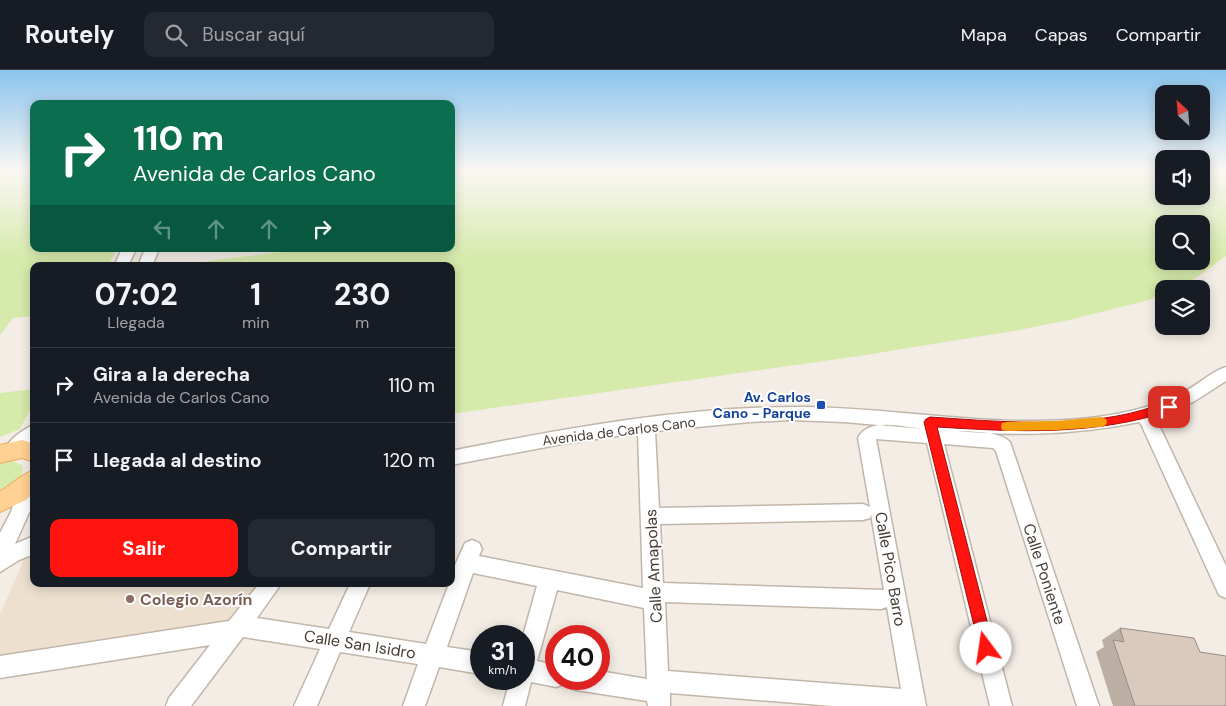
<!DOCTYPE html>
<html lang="es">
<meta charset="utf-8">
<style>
body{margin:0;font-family:"DM Sans",sans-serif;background:#242831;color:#f1f3f6;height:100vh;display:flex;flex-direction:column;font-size:19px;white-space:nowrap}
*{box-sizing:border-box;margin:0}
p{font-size:16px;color:#9ea1a6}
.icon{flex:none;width:28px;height:28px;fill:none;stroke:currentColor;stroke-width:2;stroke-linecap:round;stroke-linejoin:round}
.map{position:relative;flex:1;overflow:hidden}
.drawer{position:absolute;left:30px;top:192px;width:425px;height:325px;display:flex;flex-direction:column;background:#171b24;border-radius:10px;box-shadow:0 2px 12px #0003}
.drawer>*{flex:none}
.banner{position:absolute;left:30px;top:30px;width:425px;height:152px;border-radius:10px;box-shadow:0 2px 12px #0003;background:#0b6e4f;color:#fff;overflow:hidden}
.needle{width:32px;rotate:334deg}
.controls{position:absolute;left:1155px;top:15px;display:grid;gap:10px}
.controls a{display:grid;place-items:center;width:55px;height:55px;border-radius:10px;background:#171b24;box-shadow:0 2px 12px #0003;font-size:25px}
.speed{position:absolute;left:470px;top:555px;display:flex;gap:10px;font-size:25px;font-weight:700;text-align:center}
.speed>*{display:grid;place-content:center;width:65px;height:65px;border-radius:50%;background:#171b24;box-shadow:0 2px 12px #0003;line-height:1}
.speed small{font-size:12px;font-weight:400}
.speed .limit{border:8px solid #d22;background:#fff;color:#111}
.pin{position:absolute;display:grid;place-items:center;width:42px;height:42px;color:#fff;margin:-21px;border-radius:10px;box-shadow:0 2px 8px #0006}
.me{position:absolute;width:55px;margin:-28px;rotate:346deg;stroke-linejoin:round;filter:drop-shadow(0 0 4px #0008)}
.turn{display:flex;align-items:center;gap:18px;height:105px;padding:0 20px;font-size:22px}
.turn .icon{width:65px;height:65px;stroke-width:2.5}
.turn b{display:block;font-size:35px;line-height:42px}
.lanes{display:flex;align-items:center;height:48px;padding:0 20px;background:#0003;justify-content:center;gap:25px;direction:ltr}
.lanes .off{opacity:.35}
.eta{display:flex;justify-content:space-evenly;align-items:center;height:85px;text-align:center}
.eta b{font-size:30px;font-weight:700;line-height:35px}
.button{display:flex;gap:10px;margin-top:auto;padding:10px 20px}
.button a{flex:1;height:58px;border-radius:10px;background:#ff1410;color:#fff;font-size:20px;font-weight:700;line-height:58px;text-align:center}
.button a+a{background:#242831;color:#f1f3f6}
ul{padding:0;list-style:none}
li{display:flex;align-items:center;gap:15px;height:75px;padding:0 20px;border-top:1px solid #363941}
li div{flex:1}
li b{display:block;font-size:19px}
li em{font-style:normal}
header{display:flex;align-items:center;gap:30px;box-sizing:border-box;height:70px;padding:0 25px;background:#171b24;border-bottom:1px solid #363941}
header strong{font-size:24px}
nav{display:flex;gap:28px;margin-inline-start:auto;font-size:18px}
.search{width:350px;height:45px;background:#242831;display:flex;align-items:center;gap:12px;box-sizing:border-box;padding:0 18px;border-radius:10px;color:#9ea1a6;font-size:19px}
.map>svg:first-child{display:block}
</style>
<header>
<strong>Routely</strong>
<div class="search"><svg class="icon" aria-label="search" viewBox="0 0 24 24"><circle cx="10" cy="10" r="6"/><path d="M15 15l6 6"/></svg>Buscar aquí</div>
<nav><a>Mapa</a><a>Capas</a><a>Compartir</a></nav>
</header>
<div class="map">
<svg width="1226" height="636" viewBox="0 0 1226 636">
<rect width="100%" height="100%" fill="#f3ede5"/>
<!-- education -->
<path fill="#ede0ce" d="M34,487V514H265L234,555L0,590V545L24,489Z"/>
<!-- green -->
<path fill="#d6eaab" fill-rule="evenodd" d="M0,100H34V179H117L108,196H34V246L13,248L0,265Z
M451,100H1164V126H1201V100H1226V186C1207,199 1187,219 1164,219V223L1149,230L1069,250L1019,260L859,286L451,344V196H197L208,191L306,179H451ZM1164,154H1201V191H1164Z
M34,319V332L20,359L0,367V323Z
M12,391L22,395C26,407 10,417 0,421V393Z"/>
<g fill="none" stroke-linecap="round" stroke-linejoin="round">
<!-- minor casing -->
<g stroke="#c2b6aa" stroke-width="3">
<path id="minor" d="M122,179H136L128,196H114Z
M145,179H159L152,196H138Z
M1226,297V311L1193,332L1155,347L1226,496V528L1219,525L1141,354L1139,352C1070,366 1010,366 940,360C959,363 996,358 1010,372L1099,636H1077L996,381L993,378L944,374L1012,636H990L927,373L876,369L926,636H833L670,623V636H648L647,631L576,620L568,617L565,610L564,614L556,617L531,612L525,636H503L510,609H524L523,566L537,516L473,503L447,577L481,582V604L439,597L425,636H403L418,594L340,582L317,636H294L320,579L243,567L191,636H166L169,628L210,575L0,608V586L229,551L259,514H281L257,548L329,559L350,514H370L349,562L426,574L449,514H451C451,500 460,485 465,473L472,470L479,473L482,479L479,486L643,518L638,363L562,374L451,395V381C567,358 686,336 805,337C902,338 1001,360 1098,347C1126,343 1156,336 1182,323C1197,316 1210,302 1226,297ZM790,350L844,352L923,359C903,357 869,347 858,368L870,437L863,434L659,438L655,361L750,352ZM871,444L884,520L663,513L660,454L863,450L870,448ZM557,520L644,538L647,609L599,601V609H556V595L537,591ZM665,532L881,539L887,537L901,619L668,601Z
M34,355V372C25,380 19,389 7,385L4,380C9,370 23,359 34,355Z
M27,408L34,411L33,434L15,474L34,466V484L19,490L0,502V463L11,442L21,411Z"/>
</g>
<!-- major casing -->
<g stroke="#eaac5d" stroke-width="2">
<path id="major" d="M22,370L34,374V392L22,388L0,393V375Z
M34,400V423L26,430L0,442V421C12,415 21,404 34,400Z"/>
</g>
<!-- minor -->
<use href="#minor" fill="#fff" fill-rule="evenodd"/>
<!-- major -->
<use href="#major" fill="#ffd192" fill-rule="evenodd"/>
</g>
<!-- wall -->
<path fill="#bbaea3" d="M1120,558L1200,582L1226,636H1113L1096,582L1104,577L1102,570Z"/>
<!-- building -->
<path fill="#d9cabd" stroke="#988d84" d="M1120,558L1194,568L1200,582L1226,586V636H1135L1113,570L1124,572Z"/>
<!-- sky -->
<linearGradient id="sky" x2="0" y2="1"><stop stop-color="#8ac4ed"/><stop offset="0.53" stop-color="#faf7f3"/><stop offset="1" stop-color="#faf7f3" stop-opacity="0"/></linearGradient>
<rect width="1226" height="190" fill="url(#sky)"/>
<!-- route -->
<path fill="#ff1410" stroke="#a60d0a" d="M1169,332L1175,337L1173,340C1093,366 1020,362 937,357L994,578L992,584L986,586L981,584L924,352L926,349L930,347C992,351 1056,357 1117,346C1135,343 1152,337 1169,332Z"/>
<!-- slow -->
<path fill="#f59e0b" d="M1101,347L1106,349L1107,352L1106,355L1101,357L1057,360L1007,361L1002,360L1001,357L1002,353L1007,352L1057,351Z"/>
<!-- markers -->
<rect fill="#1a4fb4" stroke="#fff" stroke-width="2" x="816" y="330" width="10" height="10" rx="2.5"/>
<circle fill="#8d6e63" stroke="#fff" stroke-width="2" cx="130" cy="529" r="5"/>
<g text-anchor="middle" stroke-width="4" stroke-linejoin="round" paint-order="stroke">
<!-- transit labels -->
<g font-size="14" font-weight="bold" fill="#164399" stroke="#fff" text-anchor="end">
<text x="811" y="332">Av. Carlos<tspan x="811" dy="16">Cano - Parque</tspan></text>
</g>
<!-- street labels -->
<g font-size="14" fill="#463d34" stroke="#fff">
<text transform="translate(619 361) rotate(-7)" y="5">Avenida de Carlos Cano</text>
</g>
<!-- near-street labels -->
<g font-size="16" fill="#463d34" stroke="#fff">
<text transform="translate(653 496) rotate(-93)" y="6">Calle Amapolas</text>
<text transform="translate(891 499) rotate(80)" y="6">Calle Pico Barro</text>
<text transform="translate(1045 504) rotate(72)" y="6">Calle Poniente</text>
<text transform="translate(360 574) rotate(9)" y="6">Calle San Isidro</text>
</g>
<!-- near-education labels -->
<g font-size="16" font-weight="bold" fill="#785e54" stroke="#fff" text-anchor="start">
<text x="140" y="535">Colegio Azorín</text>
</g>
</g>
</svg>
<div class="controls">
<a><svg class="needle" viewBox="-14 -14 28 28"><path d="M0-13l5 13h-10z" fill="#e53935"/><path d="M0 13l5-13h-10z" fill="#9ea1a6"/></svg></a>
<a><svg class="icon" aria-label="sound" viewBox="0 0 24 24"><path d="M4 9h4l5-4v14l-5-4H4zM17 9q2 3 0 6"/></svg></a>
<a><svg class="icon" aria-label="search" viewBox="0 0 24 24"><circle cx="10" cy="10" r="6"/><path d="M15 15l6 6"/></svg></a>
<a><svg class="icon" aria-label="layers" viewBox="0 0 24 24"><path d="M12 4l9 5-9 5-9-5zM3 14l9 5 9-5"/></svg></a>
</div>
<div class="speed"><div>31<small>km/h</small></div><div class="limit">40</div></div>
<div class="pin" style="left:1169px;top:337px;background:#d93025"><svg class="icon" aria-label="arrive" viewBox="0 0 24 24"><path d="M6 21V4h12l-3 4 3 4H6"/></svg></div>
<svg class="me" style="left:986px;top:578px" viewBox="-20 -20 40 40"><circle r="19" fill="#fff"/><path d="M0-13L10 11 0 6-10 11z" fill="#ff1410"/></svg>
<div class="banner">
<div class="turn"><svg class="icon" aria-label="right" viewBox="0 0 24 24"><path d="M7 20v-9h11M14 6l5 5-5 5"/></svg><div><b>110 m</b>Avenida de Carlos Cano</div></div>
<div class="lanes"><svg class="icon off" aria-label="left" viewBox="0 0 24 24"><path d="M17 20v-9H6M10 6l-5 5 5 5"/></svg><svg class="icon off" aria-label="ahead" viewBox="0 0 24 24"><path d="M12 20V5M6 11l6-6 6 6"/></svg><svg class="icon off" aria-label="ahead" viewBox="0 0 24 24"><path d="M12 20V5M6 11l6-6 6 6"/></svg><svg class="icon" aria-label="right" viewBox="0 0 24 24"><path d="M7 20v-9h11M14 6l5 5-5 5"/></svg></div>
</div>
<section class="drawer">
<div class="eta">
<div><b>07:02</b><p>Llegada</p></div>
<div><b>1</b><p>min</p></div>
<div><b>230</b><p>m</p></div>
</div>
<ul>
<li><svg class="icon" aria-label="right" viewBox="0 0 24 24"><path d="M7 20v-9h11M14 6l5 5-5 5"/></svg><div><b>Gira a la derecha</b><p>Avenida de Carlos Cano</p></div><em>110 m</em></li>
<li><svg class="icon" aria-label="arrive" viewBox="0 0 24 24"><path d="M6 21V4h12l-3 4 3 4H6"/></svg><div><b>Llegada al destino</b></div><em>120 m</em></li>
</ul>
<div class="button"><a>Salir</a><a>Compartir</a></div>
</section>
</div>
